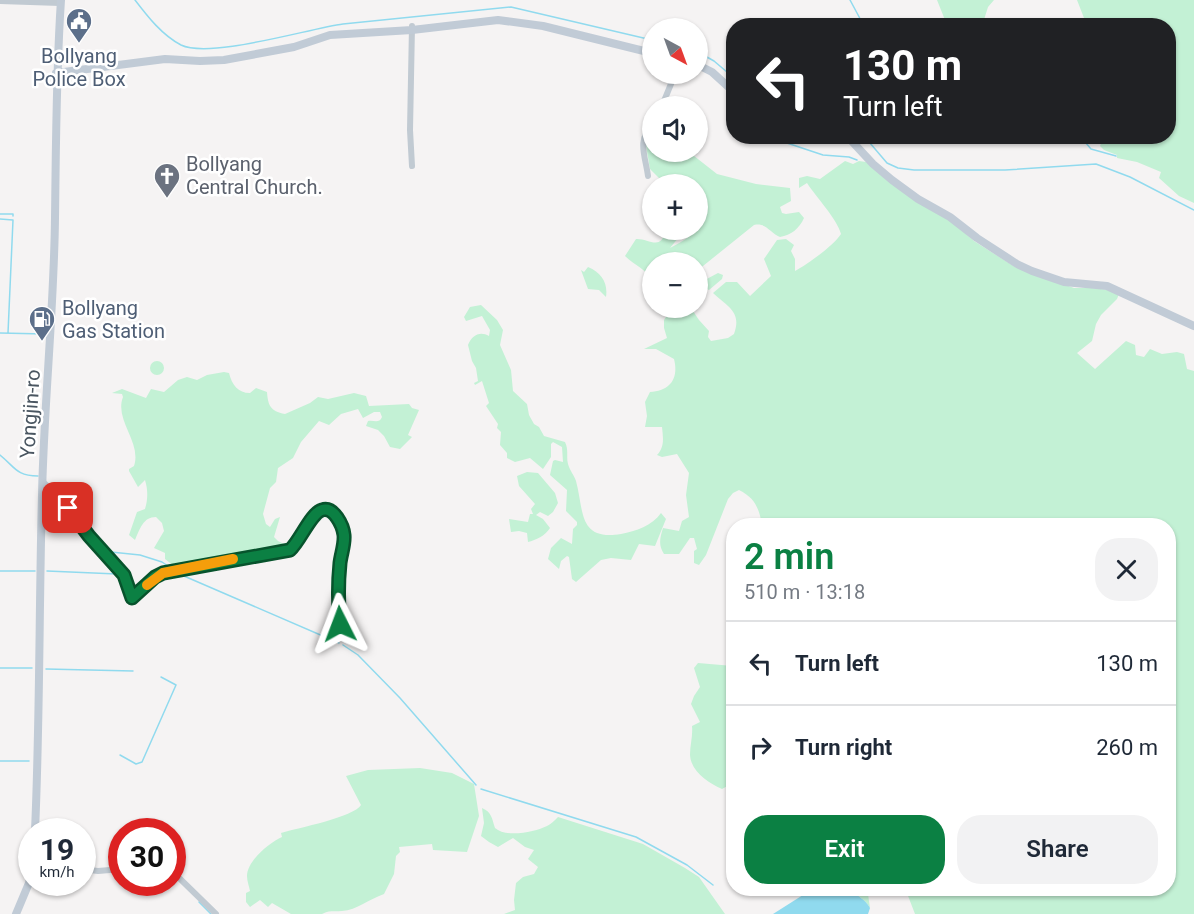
<!DOCTYPE html>
<meta charset="utf-8">
<style>
body{margin:0;font-family:Roboto,sans-serif;background:#f2f2f3;color:#1f2937;height:100vh;display:flex;flex-direction:column;font-size:22px;white-space:nowrap}
*{box-sizing:border-box;margin:0}
p{font-size:20px;color:#747a83}
.icon{flex:none;width:33px;height:33px;fill:none;stroke:currentColor;stroke-width:2;stroke-linecap:round;stroke-linejoin:round}
.map{position:relative;flex:1;overflow:hidden}
.drawer{position:absolute;left:726px;top:518px;width:450px;height:378px;display:flex;flex-direction:column;background:#fff;border-radius:24px;box-shadow:0 2px 4px #0004}
.drawer>*{flex:none}
.guide{position:absolute;left:726px;top:18px;width:450px;height:126px;border-radius:24px;box-shadow:0 2px 4px #0004;background:#202124;color:#fff;overflow:hidden}
.needle{width:39px;rotate:139deg}
.tools{position:absolute;left:642px;top:18px;display:grid;gap:12px}
.tools a{display:grid;place-items:center;width:66px;height:66px;border-radius:50%;background:#fff;box-shadow:0 2px 4px #0004;font-size:30px}
.speed{position:absolute;left:18px;top:818px;display:flex;gap:12px;font-size:30px;font-weight:700;text-align:center}
.speed>*{display:grid;place-content:center;width:78px;height:78px;border-radius:50%;background:#fff;box-shadow:0 2px 4px #0004;line-height:1}
.speed small{font-size:15px;font-weight:400}
.speed .limit{border:9px solid #d22;background:#fff;color:#111}
.pin{position:absolute;display:grid;place-items:center;width:51px;height:51px;color:#fff;margin:-26px;border-radius:12px;box-shadow:0 3px 9px #0006}
.me{position:absolute;width:66px;margin:-33px;rotate:357deg;stroke-linejoin:round;filter:drop-shadow(0 0 4px #0008)}
.turn{display:flex;align-items:center;gap:21px;height:126px;padding:0 18px;font-size:27px}
.turn .icon{width:78px;height:78px;stroke-width:2.5}
.turn b{display:block;font-size:42px;line-height:51px}
.round{display:grid;place-items:center;flex:none;width:63px;height:63px;border-radius:24px;background:#f2f2f3}
.summary{display:flex;align-items:center;justify-content:space-between;height:102px;padding:0 18px}
h1{font-size:36px;font-weight:600;line-height:45px;color:#0b8043}
.action{display:flex;gap:12px;margin-top:auto;padding:12px 18px}
.action a{flex:1;height:69px;border-radius:24px;background:#0b8043;color:#fff;font-size:24px;font-weight:600;line-height:69px;text-align:center}
.action a+a{background:#f2f2f3;color:#1f2937}
ul{padding:0;list-style:none}
li{display:flex;align-items:center;gap:18px;height:84px;padding:0 18px;border-top:2px solid #e0e1e3}
li div{flex:1}
li b{display:block;font-size:22px}
li em{font-style:normal}
.map>svg:first-child{display:block}
</style>
<div class="map">
<svg width="1194" height="914" viewBox="0 0 1194 914">
<rect width="100%" height="100%" fill="#f5f3f3"/>
<!-- green -->
<path fill="#c3f1d5" d="M937,0H994L988,7L982,26L947,25Z
M1077,0H1194V203L1179,196L1159,178L1161,172L1137,162L1117,158V155L1104,150L1100,146L1104,137L1168,136V26L1084,25V18Z
M652,136V152H689L717,174L756,184L790,188L791,201L780,207L782,213L786,214L799,212L804,218C799,229 791,235 780,237C770,233 766,222 754,225L698,270V262H652V281C648,270 634,265 625,256L636,239C648,238 662,252 665,230H676L679,237L670,248C684,241 696,233 705,220L703,210L698,205V184H681L669,177L659,178L650,169L645,140L647,137Z
M845,161L853,164L859,161L866,162L957,226L974,241L1015,267L1074,288H1092L1109,290L1119,294L1117,299L1101,315L1096,324L1092,341L1077,353L1095,369L1126,341L1135,345L1136,355L1144,357L1150,349L1162,354L1177,352L1184,354L1187,369L1194,371V914H915L905,888H1168V525H762C759,508 755,498 739,490L733,493L728,499L706,555L699,565L694,563V551L697,549L694,538H690L679,554H664C658,545 660,538 663,528L679,531L682,521L689,517L686,495L689,473L677,454L662,457L657,455C665,447 663,437 662,427H645L647,416L645,402L650,392C670,391 679,379 674,359L656,349H644L667,338L664,328V320L672,308H691L699,320L709,331L708,337L711,341L728,338L734,334C742,312 728,307 713,293L726,282H737L750,296L771,276L764,259L777,240L786,239L794,245L791,251L795,259V271C808,264 833,246 841,234C837,219 817,198 807,183L799,188V178L807,176L820,179Z
M588,267C602,273 608,283 606,297L599,290L588,289L581,270L584,272Z
M718,273L723,275L722,279L709,290L705,288L698,297V276L703,281Z
M481,305L497,320L503,330L500,345L511,370L513,391L527,404L529,415L534,424L539,427L544,436L565,442C569,450 566,457 568,464C570,471 574,475 576,481C584,511 578,541 621,534C636,531 652,526 661,513L666,519L655,546L639,544L631,560L611,558L601,560L576,582L572,579L569,557L567,556L561,561L559,569L548,559L551,548L561,538L572,544L573,529L577,525V522L566,511L567,490L550,475L553,461L555,460L563,462L562,447L553,442L551,444V457L543,469L530,458L515,462L507,458V453L500,445L501,432L497,428L498,424L486,406L489,403L482,381L475,385L474,383L478,381L476,368L472,361L468,345C472,335 480,331 489,336L490,330L482,316L466,321L464,317L470,307Z
M150 368a7 7 0 1 1 14 0a7 7 0 1 1-14 0Z
M224,372L229,373C232,385 238,393 250,393L256,388L267,392C268,405 270,411 285,414L310,403L318,397L328,399L354,393L366,396L369,406L409,404L412,408L419,410L408,435L412,437L400,449L390,447L384,436L378,430L366,426L368,421C374,420 379,424 382,417L380,412H374L363,418L358,409L341,414L329,425L319,421L301,442L293,458L278,468L276,482L270,488L263,514L266,524L270,527L275,519L280,517L274,537L278,541L286,545L285,547L174,566L165,559V553L154,548L164,531L162,523L156,517C143,517 140,529 135,540L129,535L137,512L145,509C148,499 148,490 145,480L138,487L129,471V469L134,466C142,442 114,420 123,397L122,394L112,393L122,389L146,398L151,389L164,392L178,380L187,377L197,380L207,375Z
M527,472L538,473L555,493L558,503L553,512L548,516L540,512L536,515L543,519L550,528C545,536 536,540 528,542L527,533L519,531L511,532L509,519L528,522L530,514H533L531,509L535,504L519,486L517,476Z
M698,663L733,666V783L722,789C709,783 691,772 690,755C690,745 693,736 692,726L700,722L691,704L694,696L700,687L694,668Z
M420,768L452,773L474,784L479,816L467,852L433,850L432,844L399,847L400,852L396,856L394,874L384,894C369,899 357,910 342,911C334,912 329,910 322,914H291L272,903L268,907L260,900L250,907L246,902V893L250,891C249,886 247,881 247,876C247,861 270,842 282,837L281,833C298,828 354,817 361,805L346,776L368,770Z
M482,808C492,812 492,819 495,828C506,838 535,832 547,826C551,824 555,820 558,817L643,844L685,868L699,877L725,914H504L515,910L514,900L516,883L523,877L534,874L538,867L528,859L534,850L525,847L513,838L498,847L489,842L481,836L484,823Z
M852,888H874L868,894L870,908C866,899 855,896 852,888Z"/>
<!-- water -->
<path fill="#90daee" d="M814,888H852C855,896 866,899 870,908L868,914H773Z"/>
<g fill="none" stroke-linecap="round" stroke-linejoin="round">
<!-- stream -->
<path stroke="#90daee" stroke-width="1.5" d="M135,0C148,17 162,35 181,45C210,59 307,29 343,24L511,7L652,40
M850,0L864,26
M698,52L714,61L734,78
M864,136L887,163L898,168L914,170H1005L1096,164L1130,177L1194,210
M1080,136L1091,149L1116,156
M787,143L823,155L849,157L857,160
M0,214H13V216
M0,219L13,220L8,333
M0,333L45,334
M0,455C15,467 16,476 38,476
M89,529L105,548L111,552L140,555L162,562L171,568
M0,571H35
M47,571L117,574
M177,573L339,643
M343,645L358,655L400,698L476,785
M0,668H32
M46,669L133,671
M120,755L136,764L142,762L176,685L161,677
M0,761H29
M481,789L636,837L687,865L713,885
M115,873H122
M199,902L211,914"/>
<!-- street -->
<path stroke="#c1cad2" stroke-width="6" d="M0,1L60,3
M662,106L675,74
M412,166L410,130L412,26
M648,176C645,154 637,142 652,124
M42,481C60,496 72,516 87,534C107,558 124,566 132,598L155,577L163,573L290,550C300,541 310,515 321,511C333,506 342,524 344,534C346,543 341,556 340,566C338,591 338,614 344,639
M82,869L98,871L122,869
M172,871L216,914"/>
<!-- secondary -->
<path stroke="#c1cbd6" stroke-width="8" d="M698,65L712,72L734,92
M56,73L165,59L200,61L224,60L294,47L330,35L412,30L498,20L543,26L652,53
M847,136L873,164L892,180L918,199L950,217L977,238L1017,264L1032,271L1064,282L1107,286L1194,326
M35,831C40,719 39,607 42,495C44,402 54,310 55,218C56,145 56,73 61,0
M16,914L29,883L32,868"/>
</g>
<g fill="none" stroke-linecap="round" stroke-linejoin="round">
<!-- route casing -->
<g stroke="#07532c" stroke-width="15">
<path id="route" d="M68,508L89,536L124,575L132,598L155,577L163,573L290,550C300,541 311,513 322,510C334,506 343,526 344,535C345,544 341,554 340,563C338,583 338,604 340,624"/>
</g>
<!-- route -->
<use href="#route" stroke="#0b8043" stroke-width="10"/>
<!-- slow -->
<path stroke="#f59e0b" stroke-width="10" d="M147,585L163,573L233,559"/>
</g>
<!-- icons -->
<defs>
<g id="civic-pin" transform="scale(1.35)"><path d="M0 17L-7.5 6A9.5 9.5 0 1 1 7.5 6Z" fill="#5c6f8a" stroke="#fff"/><path d="M-.6-6.5H3V-4.5H.6V-3L4-1V1h2V6H-6V1h2V-1L-.6-3ZM-1.2 2.5V6h2.4V2.5Z" fill="#fff"/></g>
<g id="church-pin" transform="scale(1.35)"><path d="M0 17L-7.5 6A9.5 9.5 0 1 1 7.5 6Z" fill="#6b7280" stroke="#fff"/><path d="M-1.2-6h2.4v3.5h3.3v2.4h-3.3V6h-2.4V-.1h-3.3v-2.4h3.3Z" fill="#fff"/></g>
<g id="fuel-pin" transform="scale(1.35)"><path d="M0 17L-7.5 6A9.5 9.5 0 1 1 7.5 6Z" fill="#5c6f8a" stroke="#fff"/><path d="M-5.5-6h7V0h2V4h1.3V-2.5L3-4.5l.8-.8L6-3V5H2.5V1h-1V6h-7ZM-4.2-4.7v3.2H.2V-4.7Z" fill="#fff"/></g>
</defs>
<g fill-rule="evenodd">
<use href="#civic-pin" x="79" y="21"/>
<use href="#church-pin" x="167" y="176"/>
<use href="#fuel-pin" x="42" y="319"/>
</g>
<g text-anchor="middle" stroke-width="5" stroke-linejoin="round" paint-order="stroke">
<!-- service labels -->
<g font-size="20" fill="#4e5e75" stroke="#fff">
<text x="79" y="63">Bollyang<tspan x="79" dy="23">Police Box</tspan></text>
<text x="62" y="315" text-anchor="start">Bollyang<tspan x="62" dy="23">Gas Station</tspan></text>
</g>
<!-- worship labels -->
<g font-size="20" fill="#5b616d" stroke="#fff" text-anchor="start">
<text x="186" y="171">Bollyang<tspan x="186" dy="23">Central Church.</tspan></text>
</g>
<!-- street labels -->
<g font-size="20" fill="#4a5661" stroke="#fff">
<text transform="translate(30 414) rotate(-86)" y="7">Yongjin-ro</text>
</g>
</g>
</svg>
<div class="tools">
<a><svg class="needle" viewBox="-14 -14 28 28"><path d="M0-13l5 13h-10z" fill="#e53935"/><path d="M0 13l5-13h-10z" fill="#747a83"/></svg></a>
<a><svg class="icon" aria-label="sound" viewBox="0 0 24 24"><path d="M4 9h4l5-4v14l-5-4H4zM17 9q2 3 0 6"/></svg></a>
<a>+</a>
<a>−</a>
</div>
<div class="speed"><div>19<small>km/h</small></div><div class="limit">30</div></div>
<div class="pin" style="left:68px;top:508px;background:#d93025"><svg class="icon" aria-label="arrive" viewBox="0 0 24 24"><path d="M6 21V4h12l-3 4 3 4H6"/></svg></div>
<svg class="me" style="left:340px;top:624px" viewBox="-20 -20 40 40"><path d="M0-17L14 15 0 8-14 15z" fill="#0b8043" stroke="#fff" stroke-width="4"/></svg>
<div class="guide">
<div class="turn"><svg class="icon" aria-label="left" viewBox="0 0 24 24"><path d="M17 20v-9H6M10 6l-5 5 5 5"/></svg><div><b>130 m</b>Turn left</div></div>
</div>
<section class="drawer">
<div class="summary"><div><h1>2 min</h1><p>510 m · 13:18</p></div><a class="round"><svg class="icon" aria-label="close" viewBox="0 0 24 24"><path d="M6 6l12 12M18 6L6 18"/></svg></a></div>
<ul>
<li><svg class="icon" aria-label="left" viewBox="0 0 24 24"><path d="M17 20v-9H6M10 6l-5 5 5 5"/></svg><div><b>Turn left</b></div><em>130 m</em></li>
<li><svg class="icon" aria-label="right" viewBox="0 0 24 24"><path d="M7 20v-9h11M14 6l5 5-5 5"/></svg><div><b>Turn right</b></div><em>260 m</em></li>
</ul>
<div class="action"><a>Exit</a><a>Share</a></div>
</section>
</div>
